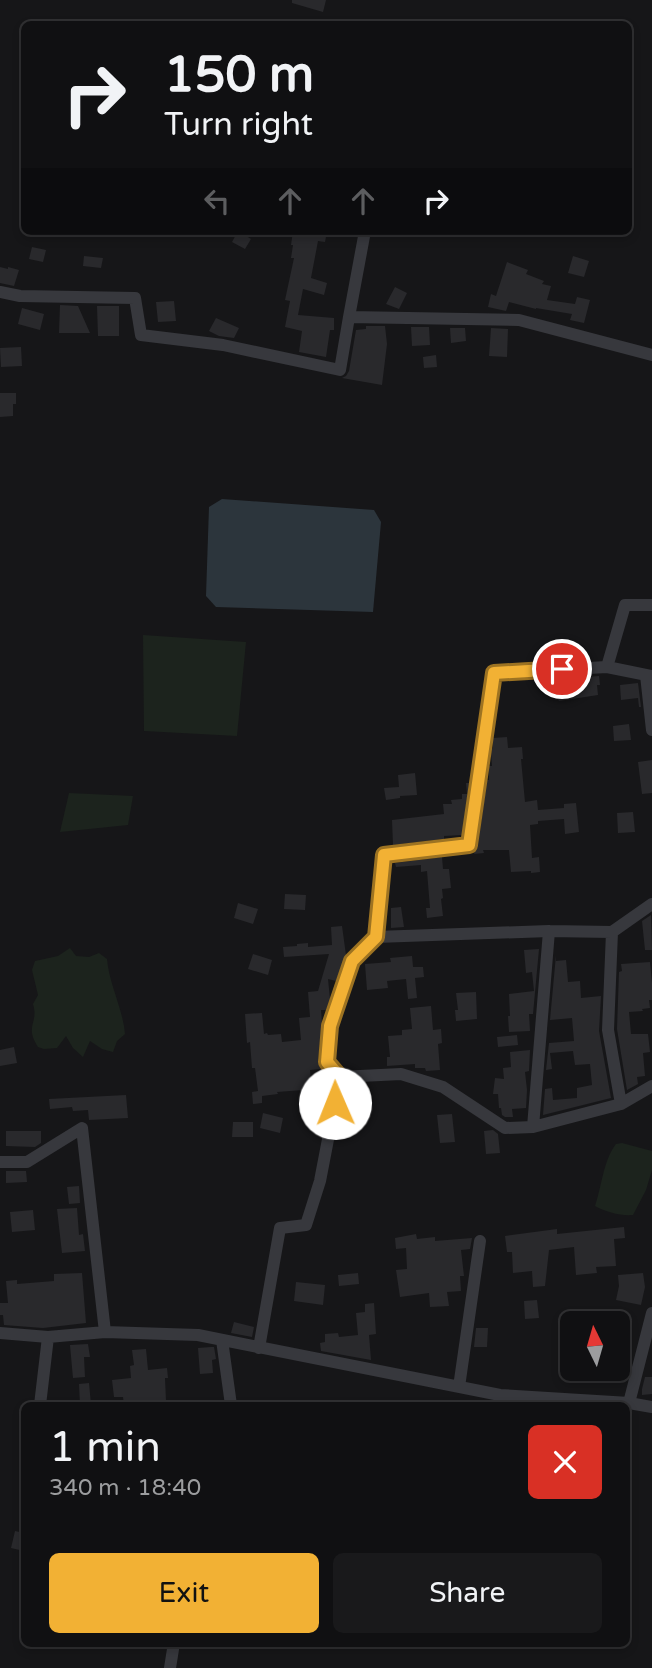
<!DOCTYPE html>
<meta charset="utf-8">
<style>
body{margin:0;font-family:"Varela Round",sans-serif;background:#19191b;color:#f1f3f6;height:100vh;display:flex;flex-direction:column;font-size:26px;white-space:nowrap}
*{box-sizing:border-box;margin:0}
p{font-size:23px;color:#9c9d9f}
.icon{flex:none;width:38px;height:38px;fill:none;stroke:currentColor;stroke-width:2;stroke-linecap:round;stroke-linejoin:round}
.map{position:relative;flex:1;overflow:hidden}
.sheet{position:absolute;left:21px;top:1402px;width:609px;height:245px;display:flex;flex-direction:column;background:#101012;border-radius:10px;box-shadow:0 4px 10px #0003,0 0 0 2px #303032}
.sheet>*{flex:none}
.guide{position:absolute;left:21px;top:21px;width:611px;height:214px;border-radius:10px;box-shadow:0 4px 10px #0003,0 0 0 2px #303032;background:#101012;color:#f1f3f6;overflow:hidden}
.needle{width:46px;rotate:355deg}
.buttons{position:absolute;left:560px;top:1311px;display:grid;gap:14px}
.buttons a{display:grid;place-items:center;width:70px;height:70px;border-radius:10px;background:#101012;box-shadow:0 4px 10px #0003,0 0 0 2px #303032;font-size:35px}
.pin{position:absolute;display:grid;place-items:center;width:60px;height:60px;color:#fff;margin:-30px;border:4px solid #fff;border-radius:50%;box-shadow:0 2px 7px #0007}
.me{position:absolute;width:77px;margin:-38px;rotate:359deg;stroke-linejoin:round;filter:drop-shadow(0 0 5px #0008)}
.turn{display:flex;align-items:center;gap:24px;height:147px;padding:0 28px;font-size:32px}
.turn .icon{width:91px;height:91px;stroke-width:2.5}
.turn b{display:block;font-size:49px;line-height:60px}
.lanes{display:flex;align-items:center;height:66px;padding:0 28px;background:#0003;justify-content:center;gap:35px;direction:ltr}
.lanes .off{opacity:.35}
.round{display:grid;place-items:center;flex:none;width:74px;height:74px;border-radius:10px;background:#19191b}
.head{display:flex;align-items:center;justify-content:space-between;height:119px;padding:0 28px}
h1{font-size:42px;font-weight:600;line-height:52px}
.action{display:flex;gap:14px;margin-top:auto;padding:14px 28px}
.action a{flex:1;height:80px;border-radius:10px;background:#f2b134;color:#111;font-size:28px;font-weight:600;line-height:80px;text-align:center}
.action a+a{background:#19191b;color:#f1f3f6}
.map>svg:first-child{display:block}
</style>
<div class="map">
<svg width="652" height="1668" viewBox="0 0 652 1668">
<rect width="100%" height="100%" fill="#161618"/>
<!-- green -->
<path fill="#1c231d" d="M143,635L246,642L237,736L144,731Z
M69,793L133,796L128,825L60,832Z
M70,948L76,956L89,957L99,953L107,959C109,984 123,1009 125,1034L117,1041L113,1052L102,1049L90,1041L83,1057L73,1048L66,1036L57,1048L44,1049L38,1047C24,1025 39,1024 33,1004L38,995L32,970L35,961L58,956Z
M622,1143L652,1151V1170L646,1190L633,1215C620,1216 606,1212 595,1206C602,1186 603,1161 616,1144Z"/>
<!-- water -->
<path fill="#2c353c" d="M222,499L374,510L381,522L373,612L216,607L206,596L209,507Z"/>
<!-- building -->
<path fill="#29292c" d="M292,0H326L323,12L292,3Z
M238,231L251,239L245,249L232,242Z
M293,231H327L325,242L318,241L311,278L327,283L324,295L303,289L298,315L334,318V330H330L326,357L299,352L302,331L285,327L290,301L285,300L294,258H291L293,245H291Z
M32,247L46,250L43,262L29,259Z
M84,256L103,258L101,268L83,266Z
M573,256L589,261L584,277L568,273Z
M507,262L528,270L526,274L544,281L542,284L551,286L547,300L575,304L577,297L590,300L584,323L570,320L572,314L536,308V309L509,302L506,311L488,307L491,294L496,296Z
M0,267L8,269V267L19,270L14,286L0,283Z
M395,287L407,293L399,309L386,304Z
M174,301L176,321L158,322L156,302Z
M60,305L78,306L90,333H59Z
M97,306H119V336H98Z
M22,308L44,314L40,330L18,324Z
M216,318L239,328L234,338L219,336L209,331Z
M366,326H385L387,344L382,385L342,378L346,376L349,371L356,330L366,329Z
M411,327H429L430,345L412,346Z
M450,328H465L466,341L451,343Z
M491,328L508,329L507,357L489,356Z
M21,347L22,366L1,367L0,348Z
M436,355L437,367L424,368L423,357Z
M0,393H16V404H13V416L0,417Z
M599,676L600,685H597L598,695L559,701L558,699H556L555,680Z
M638,683L641,707H639L638,698L621,700L620,685Z
M629,724L631,740L614,741L613,726Z
M507,737L508,748L522,747L523,759H521L525,802L537,800L538,810L564,808V804L576,803L579,832L565,834L564,819L538,821V824L530,825L532,858L539,857L540,872L531,873V871L511,872L509,850H483L484,853L474,854L478,846L487,780H489V766H492L491,753L492,749L493,748V738Z
M652,760V793L642,794L638,762Z
M415,773L417,795L400,796V798L386,800L384,788L399,787L398,775Z
M466,783H469L462,835L444,836V839L393,845L392,820L444,814L443,804H452L451,800L462,799V794H467Z
M633,812L635,832L618,833L617,813Z
M442,857L443,869H449L451,888L442,889L443,898L441,899L443,916L427,918L426,908H430L427,871L421,872V865L396,867L395,863Z
M285,894L306,895L305,910L284,909Z
M238,903L258,909L253,924L234,918Z
M401,907L404,927L391,928V908Z
M651,915L652,950H645L642,921Z
M342,926L346,955L336,981L328,979L330,999L326,1010H321L322,1023L318,1061L321,1069L310,1070L312,1094L303,1095V1090L277,1092L278,1094L262,1096V1103L253,1104L252,1092L258,1091L255,1068H252L250,1042L247,1043L245,1014L262,1013L264,1034L267,1033L268,1035L281,1034L282,1042L301,1040L299,1018L310,1017L308,992L318,991L329,954L284,957L283,947L297,946V944L308,943V947L332,945L331,927Z
M539,949L533,1014H529L530,1031L509,1032L508,1016H510L509,994L534,991L532,972L526,973L524,950Z
M253,954L272,960L268,975L248,969Z
M556,955V961L566,960L568,982L580,981L581,998L601,996L599,1031L611,1098L543,1115L545,1089L552,1088L553,1100L577,1098V1088L592,1085L590,1064L575,1065L573,1051L550,1053L552,1069L546,1070L549,1043L574,1041L572,1018L550,1020Z
M412,956L413,967H423L424,977L415,978L417,998L408,999L406,979L387,981L388,988L367,990L365,964L391,962L390,958Z
M650,962L652,983V1000H649L650,1008L642,1009L643,1011L629,1012L631,1034H648L650,1052L643,1053L645,1076L637,1077L638,1084L627,1090L617,1029L619,972L622,971L621,964Z
M476,992L477,1019L456,1021L455,1010H458L456,993Z
M431,1006L433,1030L441,1029L442,1043L438,1044L440,1070L426,1071L425,1068H415V1064L387,1066V1057H390L388,1036L402,1035V1030L412,1029L410,1008Z
M517,1035L518,1045L498,1047L497,1037Z
M14,1047L17,1063L0,1066V1050Z
M530,1050L529,1071L525,1072L527,1090L526,1108L512,1109L513,1117H505L502,1115L501,1108H499L498,1094H493L495,1078L504,1079L503,1068L511,1067L510,1052Z
M126,1095L128,1118L89,1120L88,1110L73,1111L72,1107L50,1109L49,1099Z
M263,1113L283,1118L280,1133L260,1128Z
M452,1114L455,1142L440,1143L437,1115Z
M233,1122H253V1137H232Z
M493,1130L498,1134L500,1153L486,1154L484,1131Z
M6,1131H41V1143L35,1147L6,1146Z
M6,1171H26L27,1182L6,1183Z
M79,1186L80,1203L69,1204L67,1187Z
M77,1208L79,1235L83,1234L85,1251L62,1253L57,1209Z
M33,1210L35,1230L12,1232L10,1212Z
M624,1227L625,1238L614,1239L616,1266L596,1267L597,1273L576,1275L574,1247L549,1250L545,1286L533,1287L532,1271L513,1273L512,1252H507L505,1236L557,1229V1234Z
M416,1234L417,1239L435,1237V1241L472,1238L470,1249L461,1250L464,1276H460L461,1291L447,1292L449,1306L430,1307L429,1293L400,1297L396,1270L407,1269L406,1248L396,1249L395,1238Z
M82,1273L86,1323L43,1328L4,1325L3,1315H0V1303H8L6,1281L17,1280V1284L54,1281V1274Z
M358,1273L359,1284L339,1286L338,1275Z
M643,1273L645,1287L641,1305L616,1300L619,1286L618,1275Z
M296,1282L325,1285L323,1305L294,1301Z
M537,1300L539,1318L525,1319L524,1301Z
M374,1303L376,1334L369,1335L371,1360L321,1351L320,1343L325,1342V1334L338,1333L339,1337L358,1335L356,1313L365,1312V1304Z
M234,1322L254,1327L252,1337L231,1333Z
M476,1328H488L487,1347H474Z
M88,1344L90,1357H84L85,1377L73,1378L70,1345Z
M211,1347H214L216,1359L212,1360L213,1373L200,1374L198,1348Z
M146,1349L148,1370L167,1368L168,1378H165L166,1401L124,1405L123,1397H114L112,1380L131,1378L130,1366L134,1365L132,1350Z
M645,1377H652V1394L642,1395V1389Z
M89,1383L91,1405H80L79,1384Z
M15,1531L24,1533V1551L11,1548Z"/>
<g fill="none" stroke-linecap="round" stroke-linejoin="round">
<!-- minor -->
<path stroke="#37383d" stroke-width="12" d="M0,292L20,296L135,298L141,335L223,345L340,370L349,317L519,320L652,355
M349,317L365,231
M607,667L652,676
M646,675L652,730
M612,932L652,904
M376,937L549,931L612,932L608,1030L621,1104
M340,1077L401,1074L443,1087L505,1128L533,1127L621,1104L652,1086
M533,1127L549,931
M0,1162H27L82,1128L105,1332
M0,1333L48,1337L105,1332L198,1335L500,1395L629,1403L652,1407
M222,1340L231,1405
M259,1348L280,1228L306,1225L320,1181L340,1077L327,1062L330,1026L352,961L376,937L384,855L469,845L494,673L607,667L625,605H652
M459,1387L480,1241
M629,1403L652,1313
M40,1405L48,1337
M170,1668L174,1643"/>
</g>
<g fill="none" stroke-linecap="round" stroke-linejoin="round">
<!-- route casing -->
<g stroke="#9d7322" stroke-width="18">
<path id="route" d="M335,1103L340,1077L327,1062L330,1026L352,961L376,937L384,855L469,845L494,673L562,669"/>
</g>
<!-- route -->
<use href="#route" stroke="#f2b134" stroke-width="12"/>
</g>
</svg>
<div class="buttons">
<a><svg class="needle" viewBox="-14 -14 28 28"><path d="M0-13l5 13h-10z" fill="#e53935"/><path d="M0 13l5-13h-10z" fill="#9c9d9f"/></svg></a>
</div>
<div class="pin" style="left:562px;top:669px;background:#d93025"><svg class="icon" aria-label="arrive" viewBox="0 0 24 24"><path d="M6 21V4h12l-3 4 3 4H6"/></svg></div>
<svg class="me" style="left:335px;top:1103px" viewBox="-20 -20 40 40"><circle r="19" fill="#fff"/><path d="M0-13L10 11 0 6-10 11z" fill="#f2b134"/></svg>
<div class="guide">
<div class="turn"><svg class="icon" aria-label="right" viewBox="0 0 24 24"><path d="M7 20v-9h11M14 6l5 5-5 5"/></svg><div><b>150 m</b>Turn right</div></div>
<div class="lanes"><svg class="icon off" aria-label="left" viewBox="0 0 24 24"><path d="M17 20v-9H6M10 6l-5 5 5 5"/></svg><svg class="icon off" aria-label="ahead" viewBox="0 0 24 24"><path d="M12 20V5M6 11l6-6 6 6"/></svg><svg class="icon off" aria-label="ahead" viewBox="0 0 24 24"><path d="M12 20V5M6 11l6-6 6 6"/></svg><svg class="icon" aria-label="right" viewBox="0 0 24 24"><path d="M7 20v-9h11M14 6l5 5-5 5"/></svg></div>
</div>
<section class="sheet">
<div class="head"><div><h1>1 min</h1><p>340 m · 18:40</p></div><a class="round" style="background:#d93025;color:#fff"><svg class="icon" aria-label="close" viewBox="0 0 24 24"><path d="M6 6l12 12M18 6L6 18"/></svg></a></div>
<div class="action"><a>Exit</a><a>Share</a></div>
</section>
</div>
